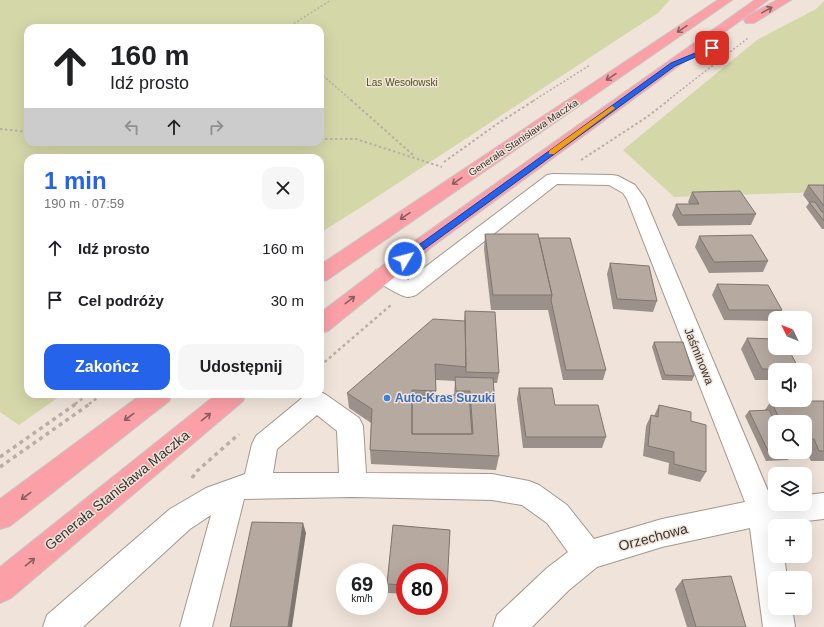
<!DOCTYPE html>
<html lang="pl">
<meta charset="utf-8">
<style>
body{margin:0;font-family:Arial,sans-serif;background:#f6f6f6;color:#202124;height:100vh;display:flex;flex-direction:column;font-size:15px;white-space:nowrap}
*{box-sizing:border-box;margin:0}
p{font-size:13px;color:#757577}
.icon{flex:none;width:22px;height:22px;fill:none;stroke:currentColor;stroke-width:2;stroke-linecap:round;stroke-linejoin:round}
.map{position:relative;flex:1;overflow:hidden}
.drawer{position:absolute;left:24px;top:154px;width:300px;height:244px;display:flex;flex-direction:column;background:#fff;border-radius:12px;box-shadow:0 4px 16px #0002}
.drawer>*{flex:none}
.guide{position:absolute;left:24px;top:24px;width:300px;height:122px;border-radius:12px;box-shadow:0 4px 16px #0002;background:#fff;color:#202124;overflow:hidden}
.needle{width:26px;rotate:313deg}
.controls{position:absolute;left:768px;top:311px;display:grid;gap:8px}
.controls a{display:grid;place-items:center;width:44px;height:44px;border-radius:8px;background:#fff;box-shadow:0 4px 16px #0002;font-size:20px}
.speed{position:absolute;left:336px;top:563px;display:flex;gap:8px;font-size:20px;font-weight:700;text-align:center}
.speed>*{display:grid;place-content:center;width:52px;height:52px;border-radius:50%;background:#fff;box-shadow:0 4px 16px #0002;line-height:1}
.speed small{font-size:10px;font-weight:400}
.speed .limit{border:6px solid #d22;background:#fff;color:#111}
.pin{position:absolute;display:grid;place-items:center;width:34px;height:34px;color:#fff;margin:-17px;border-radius:8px;box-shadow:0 2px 6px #0006}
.me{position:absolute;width:44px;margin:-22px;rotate:53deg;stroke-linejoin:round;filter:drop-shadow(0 0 3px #0008)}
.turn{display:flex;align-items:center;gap:14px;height:84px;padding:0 20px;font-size:18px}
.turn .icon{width:52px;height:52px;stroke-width:2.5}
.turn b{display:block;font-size:28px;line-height:34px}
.lanes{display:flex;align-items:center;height:38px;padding:0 20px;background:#0003;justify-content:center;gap:20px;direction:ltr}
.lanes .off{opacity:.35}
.round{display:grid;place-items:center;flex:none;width:42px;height:42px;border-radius:12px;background:#f6f6f6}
.overview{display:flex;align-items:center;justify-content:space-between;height:68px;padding:0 20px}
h1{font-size:24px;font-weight:700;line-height:30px;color:#2563eb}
.action{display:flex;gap:8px;margin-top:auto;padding:8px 20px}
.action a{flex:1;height:46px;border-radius:12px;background:#2563eb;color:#fff;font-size:16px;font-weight:700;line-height:46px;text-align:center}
.action a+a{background:#f6f6f6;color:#202124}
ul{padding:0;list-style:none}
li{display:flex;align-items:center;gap:12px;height:52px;padding:0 20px}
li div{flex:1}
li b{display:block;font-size:15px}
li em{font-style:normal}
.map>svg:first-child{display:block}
</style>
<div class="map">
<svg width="824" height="627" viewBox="0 0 824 627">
<rect width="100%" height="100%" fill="#f0e4da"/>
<!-- green -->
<path fill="#d4d7a8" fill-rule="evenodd" d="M0,0H670L658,13L366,204L320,233V158H28V394H63L19,425L0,412ZM28,28H320V142H28Z
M824,1V192L674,197L623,150L757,40L816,9Z"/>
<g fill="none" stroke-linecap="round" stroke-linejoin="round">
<!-- minor casing -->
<g stroke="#a3978e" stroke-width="2">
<path id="minor" d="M553,174L612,175L618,176L635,185L645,199L771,498H775V504H805V495L824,493V519L779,524L780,526H775V556H784L787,578H775V608H792L795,627H763L750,528L662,547L597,567L569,590L532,627H493L497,615L547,568L568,552L547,523L522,505L492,500L353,497L244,499L212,627H180L211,515L190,529L83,627H43L47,615L170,509L206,488L245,474L252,444L256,436L307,394H320V392L325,394L359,418L363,426L366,473L492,474L529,481L539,485L567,505L594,539L662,519L745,502L627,199L623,193L609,185L557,184L416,295C413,296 410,297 407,297C398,295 377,283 373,275L376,270C388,267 397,274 408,280L547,175ZM317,415L337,431L339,473H273L277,449Z"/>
</g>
<!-- highway casing -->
<g stroke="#c8c6c5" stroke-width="2">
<path id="highway" d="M718,0H732L327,280L320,282V265Z
M755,0H768L433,246L328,331L320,333V313L419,238Z
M777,0H791L754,23H746L744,20L746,17Z
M142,394H172L169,401L10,526L0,529V499Z
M217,394H246L243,401L11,598L0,603V567Z"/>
</g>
<!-- path-far3 -->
<path stroke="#b9afa7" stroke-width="1.5" stroke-dasharray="2 2" stroke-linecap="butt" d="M287,28L331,0
M320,73L352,101
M533,101L590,65
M667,101L748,38"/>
<!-- path-far2 -->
<path stroke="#b9afa7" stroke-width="2" stroke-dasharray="2.5 2.5" stroke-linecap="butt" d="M351,100L413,155
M0,129L28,132
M320,139H356L442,167
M255,142L269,144L284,142
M581,160L647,117L669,100
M444,162L497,124L535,100"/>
<!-- path-far1 -->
<path stroke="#b9afa7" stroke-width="2.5" stroke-dasharray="3 3" stroke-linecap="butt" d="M320,245L325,242
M320,366L391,305
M75,404L89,394
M89,404L103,394"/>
<!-- path -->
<path stroke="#b9afa7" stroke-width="3.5" stroke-dasharray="4 4" stroke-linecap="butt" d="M0,457L77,403
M0,467L91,403
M192,478L197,471L239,434"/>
<!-- minor -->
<use href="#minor" fill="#fff" fill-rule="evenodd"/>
<!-- highway -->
<use href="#highway" fill="#fba0a7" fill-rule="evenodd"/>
</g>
<!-- wall -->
<path fill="#9c918a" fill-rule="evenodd" d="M808,185H824V229H822L806,207L809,203L803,195Z
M692,192L756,214L751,225L678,226L672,215L676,204H689L688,202Z
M485,234L539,238L606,370L603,380H563L548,310H491L484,249Z
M699,236L768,261L763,272L709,273L695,247Z
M610,263L657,301L653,312L613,309L607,274Z
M717,284L782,310L777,318H775V321L724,320L712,295Z
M465,311L499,373L497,383H493L499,456L496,470L371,464L370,450L371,423L349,408L347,393L464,321ZM436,380L455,381L454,395H436Z
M747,338L799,369V370H775V380H755L741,349Z
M654,342L694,376L692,381L662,380L652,347Z
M519,388L555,405L606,437L602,448H523L517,399Z
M771,401H824V461H811L805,449V422H775L792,455L788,460L766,461L745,416L749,411L765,410Z
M659,405L691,421L706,472L700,482L668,474L669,463L643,456L646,426L651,415L654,416Z
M393,525L450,530L446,597H439V572H405V594L388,593L387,584Z
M682,580L746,627H687L675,589Z"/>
<!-- shaded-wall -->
<path fill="#7f7670" d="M303,523L306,533L292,627H288Z"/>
<!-- building -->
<path fill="#b5a9a0" stroke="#7f7670" d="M808,185H824V206Z
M740,191L756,214L682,215L676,204H699L692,192Z
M809,202H815L822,212H824V221Z
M485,234H538L552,295H493Z
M752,235L768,261L714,262L699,236Z
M539,238H570L606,370H566L551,300L552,295Z
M610,263L649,266L657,301L617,299Z
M717,284L768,285L782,310H729Z
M465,311L495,312L499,373L466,372Z
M433,319L465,321L466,367L435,364L436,391L412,390V434H473L470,391H456L455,377L493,378L499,456L370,450L372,409L347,393Z
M747,338L775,339V348H788L799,369H762Z
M654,342H683L694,376L665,375Z
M519,388H552L555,405H598L606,437H526Z
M412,395H469L472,434H412Z
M771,401H824V451H819L814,439H805V422H781Z
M659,405L691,412V421L706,425V472L674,464V452L648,446L651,415L658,417Z
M769,410L775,422V452H790L792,455H770L749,411Z
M252,522L303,523L288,627H230Z
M393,525L450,530L447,589L439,588V572H405V585L387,584Z
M731,576L746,627H696L682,580Z"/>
<!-- one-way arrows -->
<defs><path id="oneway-shaft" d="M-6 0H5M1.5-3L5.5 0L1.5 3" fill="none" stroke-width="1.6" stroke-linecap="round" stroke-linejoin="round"/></defs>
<g stroke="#875f60">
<use href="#oneway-shaft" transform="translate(767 10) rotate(-29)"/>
<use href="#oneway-shaft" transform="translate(682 29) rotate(146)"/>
<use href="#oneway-shaft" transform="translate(611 77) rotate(146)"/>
<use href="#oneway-shaft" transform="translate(457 181) rotate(146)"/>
<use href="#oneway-shaft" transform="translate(405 216) rotate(145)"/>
<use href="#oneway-shaft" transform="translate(350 300) rotate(-38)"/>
<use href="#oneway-shaft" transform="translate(129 417) rotate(143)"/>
<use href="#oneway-shaft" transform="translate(206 417) rotate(-39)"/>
<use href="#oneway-shaft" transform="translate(26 496) rotate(143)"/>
<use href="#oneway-shaft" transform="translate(30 562) rotate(-39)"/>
</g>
<!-- route -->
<path fill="#2563eb" stroke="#184099" d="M712,46L715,48L714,49L675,66L408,261H402L401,259L402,257L671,63Z"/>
<!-- slow -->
<path fill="#f59e0b" d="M612,106L615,108L614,109L554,154H549V151Z"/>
<!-- markers -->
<circle fill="#3f7fe0" stroke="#f0e4da" stroke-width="1.5" cx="387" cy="398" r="4"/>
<g text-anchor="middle" stroke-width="3" stroke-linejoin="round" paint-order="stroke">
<!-- far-park labels -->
<g font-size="10" fill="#505118" stroke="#f0e4da">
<text x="402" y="86">Las Wesołowski</text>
</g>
<!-- far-street labels -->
<g font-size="10" fill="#393430" stroke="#f0e4da">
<text transform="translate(523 137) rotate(-34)" y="4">Generała Stanisława Maczka</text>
</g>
<!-- street labels -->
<g font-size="12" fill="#393430" stroke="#f0e4da">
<text transform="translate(699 356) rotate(68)" y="4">Jaśminowa</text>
</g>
<!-- shop labels -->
<g font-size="12" font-weight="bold" fill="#366cbe" stroke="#f0e4da" text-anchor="start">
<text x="395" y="402">Auto-Kras Suzuki</text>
</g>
<!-- near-street labels -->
<g font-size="14" fill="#393430" stroke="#f0e4da">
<text transform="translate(117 490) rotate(-39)" y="5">Generała Stanisława Maczka</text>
<text transform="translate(653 537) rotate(-15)" y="5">Orzechowa</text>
</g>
</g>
</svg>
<div class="controls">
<a><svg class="needle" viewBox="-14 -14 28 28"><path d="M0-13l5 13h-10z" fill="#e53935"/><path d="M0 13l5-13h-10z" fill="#757577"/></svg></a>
<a><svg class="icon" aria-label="sound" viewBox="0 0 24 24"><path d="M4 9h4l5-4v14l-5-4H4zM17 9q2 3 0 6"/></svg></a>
<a><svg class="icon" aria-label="search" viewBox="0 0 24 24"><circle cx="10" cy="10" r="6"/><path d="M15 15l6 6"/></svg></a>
<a><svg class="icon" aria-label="layers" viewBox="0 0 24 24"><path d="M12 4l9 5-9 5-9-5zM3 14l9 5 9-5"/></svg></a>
<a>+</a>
<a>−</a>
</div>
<div class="speed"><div>69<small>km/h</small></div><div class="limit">80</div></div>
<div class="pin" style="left:712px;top:48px;background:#d93025"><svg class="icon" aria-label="arrive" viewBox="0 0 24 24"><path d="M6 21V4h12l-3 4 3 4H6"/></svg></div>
<svg class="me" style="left:405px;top:259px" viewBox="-20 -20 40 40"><circle r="17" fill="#2563eb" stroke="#fff" stroke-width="3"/><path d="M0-11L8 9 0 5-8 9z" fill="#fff"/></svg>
<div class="guide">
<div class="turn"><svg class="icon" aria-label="ahead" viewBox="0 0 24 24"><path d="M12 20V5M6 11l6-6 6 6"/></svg><div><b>160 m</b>Idź prosto</div></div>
<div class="lanes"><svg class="icon off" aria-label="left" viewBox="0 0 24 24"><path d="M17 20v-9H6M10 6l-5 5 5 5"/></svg><svg class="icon" aria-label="ahead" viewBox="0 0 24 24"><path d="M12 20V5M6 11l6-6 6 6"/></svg><svg class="icon off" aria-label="right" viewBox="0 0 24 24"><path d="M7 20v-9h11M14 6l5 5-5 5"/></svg></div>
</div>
<section class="drawer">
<div class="overview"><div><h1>1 min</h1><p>190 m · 07:59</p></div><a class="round"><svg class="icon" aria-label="close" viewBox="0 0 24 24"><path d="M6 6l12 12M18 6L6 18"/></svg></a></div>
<ul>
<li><svg class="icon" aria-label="ahead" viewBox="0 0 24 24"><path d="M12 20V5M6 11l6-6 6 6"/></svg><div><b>Idź prosto</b></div><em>160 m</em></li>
<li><svg class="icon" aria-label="arrive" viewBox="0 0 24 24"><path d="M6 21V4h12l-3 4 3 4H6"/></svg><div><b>Cel podróży</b></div><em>30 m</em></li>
</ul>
<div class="action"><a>Zakończ</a><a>Udostępnij</a></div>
</section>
</div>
